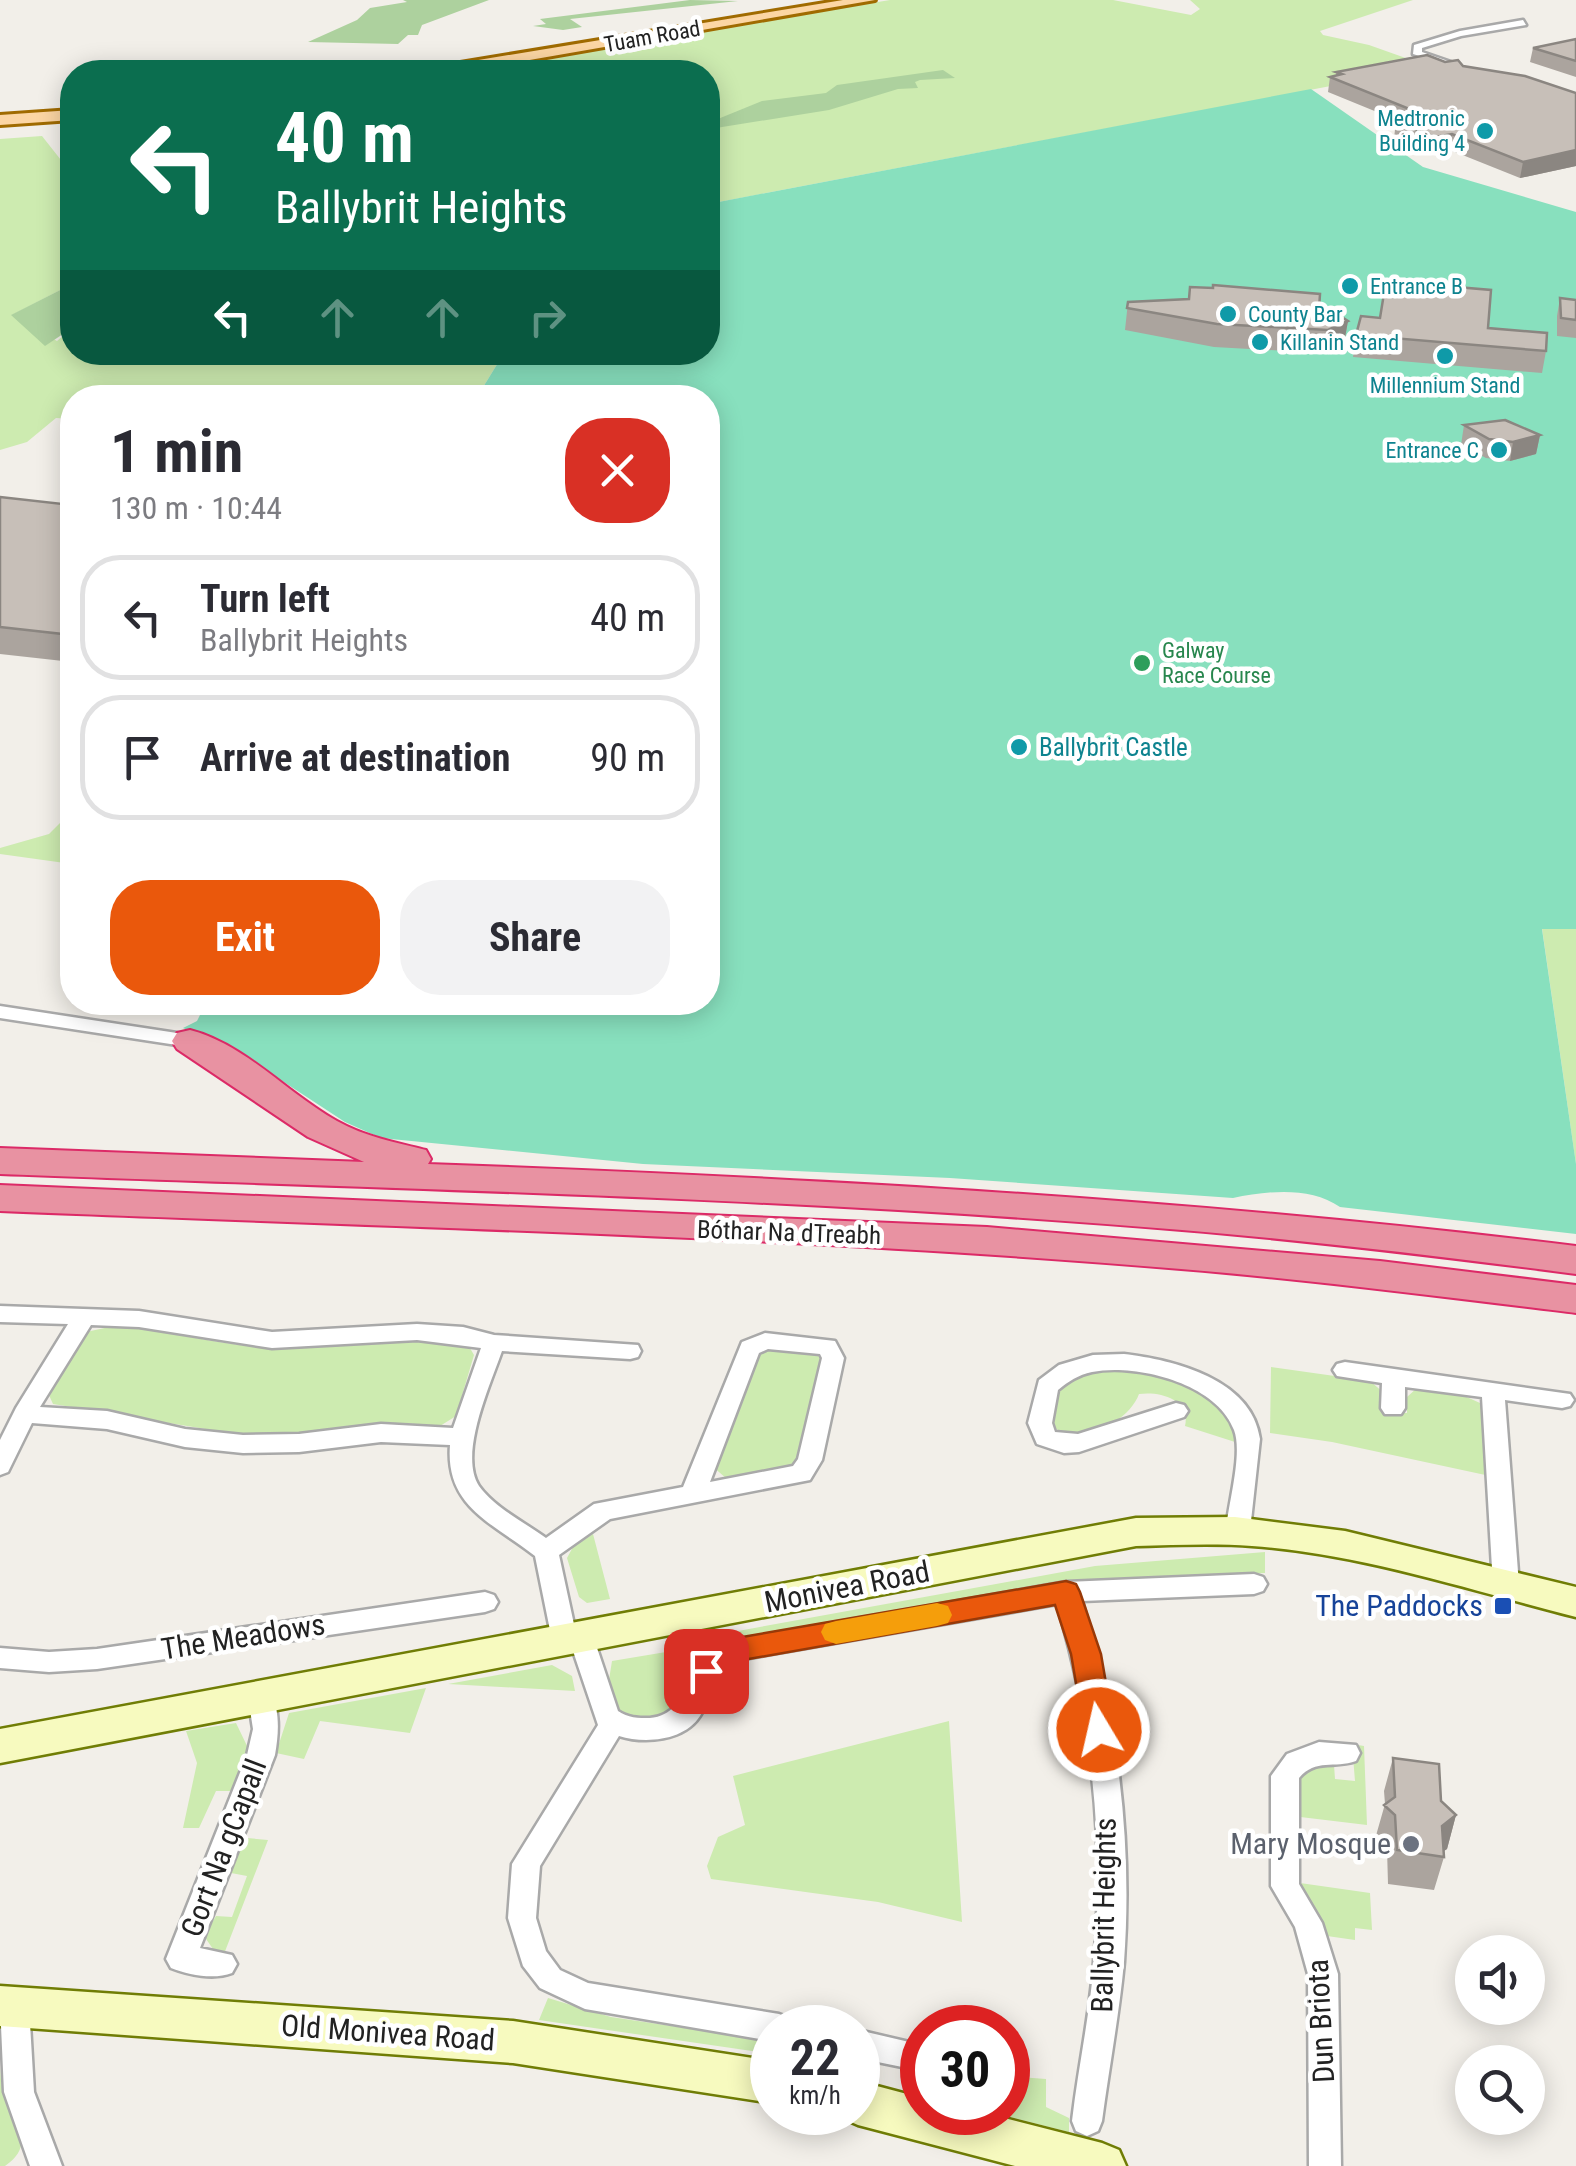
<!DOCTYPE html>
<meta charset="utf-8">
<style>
body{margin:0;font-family:"Roboto Condensed",sans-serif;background:#f2f2f3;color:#2b2b33;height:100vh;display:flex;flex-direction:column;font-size:38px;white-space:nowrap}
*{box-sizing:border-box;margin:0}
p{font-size:32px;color:#7c7c81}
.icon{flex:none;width:55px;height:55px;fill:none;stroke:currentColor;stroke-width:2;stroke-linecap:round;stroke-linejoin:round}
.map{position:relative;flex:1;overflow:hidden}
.details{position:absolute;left:60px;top:385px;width:660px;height:630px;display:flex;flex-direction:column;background:#fff;border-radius:40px;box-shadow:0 5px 25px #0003}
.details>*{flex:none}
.guide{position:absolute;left:60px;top:60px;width:660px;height:305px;border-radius:40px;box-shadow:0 5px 25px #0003;background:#0b6e4f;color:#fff;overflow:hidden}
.fabs{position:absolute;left:1455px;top:1935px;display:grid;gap:20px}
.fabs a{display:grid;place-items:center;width:90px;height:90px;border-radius:50%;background:#fff;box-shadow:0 5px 25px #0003;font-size:50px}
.speed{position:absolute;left:750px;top:2005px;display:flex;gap:20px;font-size:50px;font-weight:700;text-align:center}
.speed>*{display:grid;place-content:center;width:130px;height:130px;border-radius:50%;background:#fff;box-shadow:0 5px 25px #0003;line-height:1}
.speed small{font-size:25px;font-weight:400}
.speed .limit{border:15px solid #d22;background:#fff;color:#111}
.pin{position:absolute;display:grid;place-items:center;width:85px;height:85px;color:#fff;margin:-42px;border-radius:20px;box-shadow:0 5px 15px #0006}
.me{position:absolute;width:110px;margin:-55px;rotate:351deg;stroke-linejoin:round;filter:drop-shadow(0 0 8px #0008)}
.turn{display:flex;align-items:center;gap:35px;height:210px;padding:0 50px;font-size:45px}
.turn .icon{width:130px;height:130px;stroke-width:2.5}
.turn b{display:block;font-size:70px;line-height:85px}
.lanes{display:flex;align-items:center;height:95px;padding:0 50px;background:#0003;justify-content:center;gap:50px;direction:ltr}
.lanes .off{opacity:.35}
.round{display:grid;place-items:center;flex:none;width:105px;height:105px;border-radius:40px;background:#f2f2f3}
.headline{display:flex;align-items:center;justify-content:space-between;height:170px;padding:0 50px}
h1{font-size:60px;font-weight:700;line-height:75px}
.action{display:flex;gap:20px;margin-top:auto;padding:20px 50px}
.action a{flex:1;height:115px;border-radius:40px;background:#ea580c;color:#fff;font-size:40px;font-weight:700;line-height:115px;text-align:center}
.action a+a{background:#f2f2f3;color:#2b2b33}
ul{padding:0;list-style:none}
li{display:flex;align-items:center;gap:30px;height:125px;margin:0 20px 15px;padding:0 30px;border:5px solid #e1e1e2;border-radius:40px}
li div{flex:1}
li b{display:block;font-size:38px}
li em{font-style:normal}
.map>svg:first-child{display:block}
</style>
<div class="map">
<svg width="1576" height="2166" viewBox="0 0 1576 2166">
<rect width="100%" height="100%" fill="#f2efe9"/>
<!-- grass -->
<path fill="#cdebb0" d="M890,0H1113L1191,15L1200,9L1190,0H1413L1320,31L1323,35L1369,45L1431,67L708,204V72H456Z
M42,136L72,174V284L12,315L57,341L72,328V352L504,353L477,397L72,398V419L56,418L27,442L0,450V139Z
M72,811V864L0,854V848L49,834Z
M1542,928L1576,929V1164Z
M114,1326C168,1330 221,1346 275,1348C340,1350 402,1334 467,1343L474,1355L456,1416L440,1426L403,1423L301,1435H242L53,1404L48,1393L86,1332Z
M765,1349L815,1350L822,1356L800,1459L792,1469L727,1479L712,1466L754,1354Z
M1271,1367L1370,1381L1384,1393L1383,1411L1407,1413V1397L1417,1388L1460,1394L1480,1403L1484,1410L1490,1476L1332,1442L1270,1433Z
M1107,1371C1151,1372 1232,1382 1235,1442L1185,1426C1191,1400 1161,1391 1139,1394C1129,1422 1082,1445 1054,1428L1051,1421L1059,1387L1074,1376Z
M593,1534L610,1599L587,1603L579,1597L567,1558L573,1547Z
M1265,1552V1573L1073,1580L726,1641L709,1648L694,1639L1095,1566Z
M690,1648L701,1655C667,1694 704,1728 619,1715L608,1686L612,1661Z
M552,1665L572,1676L575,1691L448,1684Z
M426,1688L410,1733L320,1721L304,1759L276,1753L289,1713Z
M949,1721L962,1922L878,1902L711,1879L707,1866L718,1837L745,1825L733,1776Z
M236,1723L249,1750L235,1791H216L199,1828H183L197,1763L186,1731Z
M1352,1744L1364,1746L1367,1825L1292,1816L1293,1786L1311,1768L1334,1765L1335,1779L1355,1781Z
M247,1838L268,1840L224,1954L213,1949L204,1936L216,1916L232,1917L247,1876L231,1873L228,1867Z
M1293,1882L1370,1893L1372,1930L1355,1928V1940L1327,1936Z
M548,1998L611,2017L772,2041V2054L539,2020Z
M0,2067C1,2078 1,2090 6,2100C17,2127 35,2145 5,2166H0Z
M1008,2076L1046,2079V2107L1069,2118V2132L995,2113L1008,2112Z"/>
<!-- forest -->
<path fill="#add19e" d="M403,0H489L422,25L418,35H408L398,44L308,42L357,20L370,8L407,2Z
M690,0L738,1L570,19L582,27L563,30L533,26L546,24L540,19Z
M943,70L955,78L920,80L915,82L918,88L898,89L829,110L716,128L708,123L762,101L826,93L837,85Z
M72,284V328L45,346L11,315Z"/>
<!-- pitch -->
<path fill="#88e0be" d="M1311,89L1423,167L1576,212V929H1542L1576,1164V1234L1340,1207C1310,1186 1267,1191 1233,1198L950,1178L643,1164L381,1138L345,1122L241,1054L183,1028L197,1021L206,1003L708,1002V398L477,397L504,353L708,352V204Z"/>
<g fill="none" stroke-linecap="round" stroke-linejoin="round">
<!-- street casing -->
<g stroke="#a9a9a9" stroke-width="5">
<path id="street" d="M1523,20L1526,25L1461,36L1422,48V52L1451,62V66L1413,54L1414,45L1460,31Z
M0,1006L190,1035L200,1041L190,1047L0,1018Z
M0,1306L139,1311L272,1332L417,1324L463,1327L494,1335L638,1345L641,1351L638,1357L630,1359L502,1351C491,1383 458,1454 479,1486C495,1508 524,1522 546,1538L594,1504L683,1487L742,1342L765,1333L835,1341L844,1358L822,1460L810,1480L610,1519L559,1555L575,1629L591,1630L618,1711C628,1718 638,1718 650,1718C695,1714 683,1655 725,1642L1066,1582L1254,1574L1263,1577L1267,1584L1263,1591L1254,1594L1082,1601C1117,1718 1133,1841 1124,1962C1119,2016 1109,2068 1102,2121L1098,2131L1087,2136L1076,2131L1072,2121C1078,2068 1090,2015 1094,1961C1105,1841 1091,1719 1057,1604L732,1661C712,1676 712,1697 700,1716C684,1741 645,1744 619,1736L540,1866L536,1918L546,1951L560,1970L588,1983L779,2014L790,2018L794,2028H772V2041L585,2009L540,1988L523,1966L508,1918L512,1864L598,1725L572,1648L565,1650L556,1647L552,1640L535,1556C493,1523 445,1507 450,1445L381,1442L299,1452L243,1453L185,1447L107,1429L32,1423L8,1472L0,1475V1440L16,1408L68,1324L0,1322ZM91,1325L139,1327L272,1348L417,1340L481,1348L453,1428L381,1424L299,1434L243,1435L185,1429L107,1411L40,1407ZM768,1349L820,1354L822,1358L798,1459L793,1466L710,1482L759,1353Z
M1124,1354C1174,1360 1252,1379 1260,1439L1250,1530L1247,1537L1238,1539L1229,1537L1226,1530C1228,1504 1243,1454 1234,1430C1217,1383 1135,1363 1092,1372C1078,1375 1069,1381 1058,1390L1052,1423L1055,1432L1078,1434L1176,1403L1184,1405L1188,1411L1184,1417L1079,1452L1064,1453L1037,1444L1028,1423L1039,1380L1059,1365L1093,1355Z
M1345,1362L1570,1394L1574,1400L1570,1406L1562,1408L1505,1400L1519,1585L1515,1592L1506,1595L1497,1592L1493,1585L1482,1397L1405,1387V1408L1401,1414H1385L1381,1408L1382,1383L1337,1376L1333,1370L1337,1364Z
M485,1592L494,1595L498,1602L494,1609L485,1612L97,1669L49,1672L0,1668V1648L49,1652L97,1649Z
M261,1686L270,1689C280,1711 279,1732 275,1755L200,1948L232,1955L237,1964L232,1973C214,1980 189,1975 171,1968L166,1959L247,1755L253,1729L248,1697L252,1689Z
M1319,1742L1356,1745L1360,1753L1356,1761C1334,1769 1316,1758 1299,1778V1884L1322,1923L1338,1974L1341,2166H1309L1308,1974L1295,1927L1271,1886V1776L1287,1754Z
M14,1992L24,1996L29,2006L34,2092L62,2166H30L4,2092L0,2004L4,1996Z
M858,2030L922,2045V2065L912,2069L858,2058Z"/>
</g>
<!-- secondary casing -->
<g stroke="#707d05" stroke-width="5">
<path id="secondary" d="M1235,1517L1345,1531L1576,1587V1617C1469,1590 1362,1554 1252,1546C1213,1543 1175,1545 1136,1546L0,1763V1729L1136,1518Z
M0,1986L513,2021L772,2061V2103L513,2063L0,2026Z
M858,2081L922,2098V2112H981L1102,2143L1119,2150L1126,2166H1015L858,2125L842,2118L839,2112H858Z"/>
</g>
<!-- primary casing -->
<g stroke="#a06b00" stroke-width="6">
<path id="primary" d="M843,0H875L460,72H428L436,67Z
M72,110V120L0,125V115Z"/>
</g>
<!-- highway casing -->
<g stroke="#dc2a67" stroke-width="4">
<path id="highway" d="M190,1030C245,1044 288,1094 337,1121C366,1137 394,1142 426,1150L431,1159L428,1164C812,1178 1194,1199 1576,1246V1274C1445,1257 1313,1241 1182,1230C788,1197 394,1189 0,1174V1148L364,1162L308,1137L177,1049L172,1041L177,1033Z
M0,1185L987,1227L1380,1261L1576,1285V1313C1445,1297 1313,1280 1181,1269C789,1236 394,1227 0,1211Z"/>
</g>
<!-- street -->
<use href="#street" fill="#fff" fill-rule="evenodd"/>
<!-- secondary -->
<use href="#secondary" fill="#f7fabf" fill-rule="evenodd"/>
<!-- primary -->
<use href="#primary" fill="#fcd6a4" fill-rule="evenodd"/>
<!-- highway -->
<use href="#highway" fill="#e892a2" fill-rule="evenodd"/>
</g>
<!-- wall -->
<path fill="#aba49e" d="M1576,39V77L1530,62L1533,48Z
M1445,62L1576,93V166L1520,178L1450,150L1432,153L1394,138L1396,122L1399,121L1328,92L1330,77L1336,76V72Z
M1560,298L1576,300V338L1557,336V316Z
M1189,299L1319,310L1348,321L1344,343L1325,353L1214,347L1125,330L1128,302Z
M1488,328L1546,351L1542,373L1353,357L1356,335Z
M1464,425L1540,435L1536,454L1510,461L1486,458L1461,445Z
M0,497L72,505V662L0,654Z
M1393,1758L1456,1815L1447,1849L1443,1851L1444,1857L1434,1890L1388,1884L1387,1849L1375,1839L1385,1804L1384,1791Z"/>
<!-- shaded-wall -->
<path fill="#8b8681" d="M1452,134L1450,150L1432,153L1435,137Z
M1576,150V166L1520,178L1523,162Z
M1348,321L1344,343L1325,353L1328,330Z
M1540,435L1536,454L1510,461L1513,442Z
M1456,1815L1447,1849L1437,1856L1442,1826Z"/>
<!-- building -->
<path fill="#c7bfb8" stroke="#8b8681" stroke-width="2.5" d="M1576,39V61L1533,48Z
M1427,55L1445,62L1458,60L1463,66L1525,76L1576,93V150L1523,162L1452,134L1435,137L1396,122L1427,116L1330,77L1342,74L1336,72Z
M1386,281L1491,290L1488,328L1547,333L1546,351L1356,335L1361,316L1380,318Z
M1213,285L1320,294L1319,310L1334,312L1348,321L1328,330L1217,324L1127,308L1128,302L1189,299L1190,287L1213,288Z
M1560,298L1576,300V320L1561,318Z
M1505,420L1540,435L1513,442L1489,439L1464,425Z
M0,497L72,505V635L0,627Z
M1393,1758L1439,1764L1441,1801L1456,1815L1442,1826L1444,1857L1397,1850L1395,1815L1384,1805L1395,1797Z"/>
<!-- route -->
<path fill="#ea580c" stroke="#983908" stroke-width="2.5" d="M1066,1581L1076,1584L1080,1592L1101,1654L1114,1730L1110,1738L1099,1742L1088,1738L1084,1730L1071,1654L1055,1605L732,1662C717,1672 717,1686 696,1679L691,1671L703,1650L725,1640Z"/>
<!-- slow -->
<path fill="#f59e0b" d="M937,1603L948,1606L952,1615L948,1623L937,1626L836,1644L825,1640L821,1632L825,1624L836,1621Z"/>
<!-- markers -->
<g fill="#0f9aa8" stroke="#fff" stroke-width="4">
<circle cx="1485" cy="131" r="10"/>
<circle cx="1350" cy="286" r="10"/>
<circle cx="1228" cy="314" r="10"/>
<circle cx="1260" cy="342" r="10"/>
<circle cx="1445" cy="356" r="10"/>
<circle cx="1499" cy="450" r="10"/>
<circle cx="1019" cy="747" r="10"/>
</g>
<circle fill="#2e9e5b" stroke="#fff" stroke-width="4" cx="1142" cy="663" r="10"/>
<rect fill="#1a4fb4" stroke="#fff" stroke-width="4" x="1493" y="1596" width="20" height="20" rx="5"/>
<circle fill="#6b7280" stroke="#fff" stroke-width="4" cx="1411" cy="1844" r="10"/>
<g text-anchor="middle" stroke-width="9" stroke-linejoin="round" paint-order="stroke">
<!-- far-street labels -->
<g font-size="22" fill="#222" stroke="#fff">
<text transform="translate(652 36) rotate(-10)" y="8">Tuam Road</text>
</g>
<!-- far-culture labels -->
<g font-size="22" fill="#0d838f" stroke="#fff" text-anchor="start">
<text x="1465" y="126" text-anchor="end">Medtronic<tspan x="1465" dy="25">Building 4</tspan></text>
<text x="1370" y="294">Entrance B</text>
<text x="1248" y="322">County Bar</text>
<text x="1280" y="350">Killanin Stand</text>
<text x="1445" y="393" text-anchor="middle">Millennium Stand</text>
<text x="1479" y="458" text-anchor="end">Entrance C</text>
</g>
<!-- far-leisure labels -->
<g font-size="22" fill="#27864d" stroke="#fff" text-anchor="start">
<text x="1162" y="658">Galway<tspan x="1162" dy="25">Race Course</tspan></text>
</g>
<!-- culture labels -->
<g font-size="25" fill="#0d838f" stroke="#fff" text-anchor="start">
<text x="1039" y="756">Ballybrit Castle</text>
</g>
<!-- street labels -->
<g font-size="25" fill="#222" stroke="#fff">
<text transform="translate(789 1232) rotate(2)" y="9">Bóthar Na dTreabh</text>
</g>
<!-- near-street labels -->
<g font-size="30" fill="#222" stroke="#fff">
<text transform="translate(847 1587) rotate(-11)" y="10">Monivea Road</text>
<text transform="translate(243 1637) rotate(-9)" y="10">The Meadows</text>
<text transform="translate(224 1848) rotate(-69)" y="10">Gort Na gCapall</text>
<text transform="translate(1104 1915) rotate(-89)" y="10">Ballybrit Heights</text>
<text transform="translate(1321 2021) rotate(-93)" y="10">Dun Briota</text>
<text transform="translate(388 2033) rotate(4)" y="10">Old Monivea Road</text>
</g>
<!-- near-transit labels -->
<g font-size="30" fill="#164399" stroke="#fff" text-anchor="end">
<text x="1483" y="1616">The Paddocks</text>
</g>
<!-- near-worship labels -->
<g font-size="30" fill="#5b616d" stroke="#fff" text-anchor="end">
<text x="1391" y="1854">Mary Mosque</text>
</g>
</g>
</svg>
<div class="fabs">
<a><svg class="icon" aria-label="sound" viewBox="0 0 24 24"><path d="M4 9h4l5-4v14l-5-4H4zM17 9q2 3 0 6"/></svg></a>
<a><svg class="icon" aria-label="search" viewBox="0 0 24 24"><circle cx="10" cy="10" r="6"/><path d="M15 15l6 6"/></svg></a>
</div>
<div class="speed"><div>22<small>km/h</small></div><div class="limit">30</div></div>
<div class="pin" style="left:706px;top:1671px;background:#d93025"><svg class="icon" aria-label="arrive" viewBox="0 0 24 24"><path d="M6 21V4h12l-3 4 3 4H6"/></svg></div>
<svg class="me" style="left:1099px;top:1730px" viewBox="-20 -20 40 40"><circle r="17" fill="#ea580c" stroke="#fff" stroke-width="3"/><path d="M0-11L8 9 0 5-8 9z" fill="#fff"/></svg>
<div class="guide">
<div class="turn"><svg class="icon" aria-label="left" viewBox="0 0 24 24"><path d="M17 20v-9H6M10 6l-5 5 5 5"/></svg><div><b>40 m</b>Ballybrit Heights</div></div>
<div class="lanes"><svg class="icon" aria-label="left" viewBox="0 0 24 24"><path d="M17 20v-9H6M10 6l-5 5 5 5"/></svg><svg class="icon off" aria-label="ahead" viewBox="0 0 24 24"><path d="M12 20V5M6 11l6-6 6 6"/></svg><svg class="icon off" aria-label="ahead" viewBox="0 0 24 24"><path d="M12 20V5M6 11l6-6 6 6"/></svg><svg class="icon off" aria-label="right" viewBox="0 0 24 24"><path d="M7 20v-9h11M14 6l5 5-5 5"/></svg></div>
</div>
<section class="details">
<div class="headline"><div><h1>1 min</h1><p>130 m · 10:44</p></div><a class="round" style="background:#d93025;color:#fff"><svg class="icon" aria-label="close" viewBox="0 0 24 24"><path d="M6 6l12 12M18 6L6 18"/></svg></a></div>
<ul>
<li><svg class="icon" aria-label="left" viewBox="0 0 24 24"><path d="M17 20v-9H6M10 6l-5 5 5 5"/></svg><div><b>Turn left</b><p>Ballybrit Heights</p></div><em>40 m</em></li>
<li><svg class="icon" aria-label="arrive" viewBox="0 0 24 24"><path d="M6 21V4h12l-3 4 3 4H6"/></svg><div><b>Arrive at destination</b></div><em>90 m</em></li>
</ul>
<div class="action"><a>Exit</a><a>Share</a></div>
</section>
</div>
